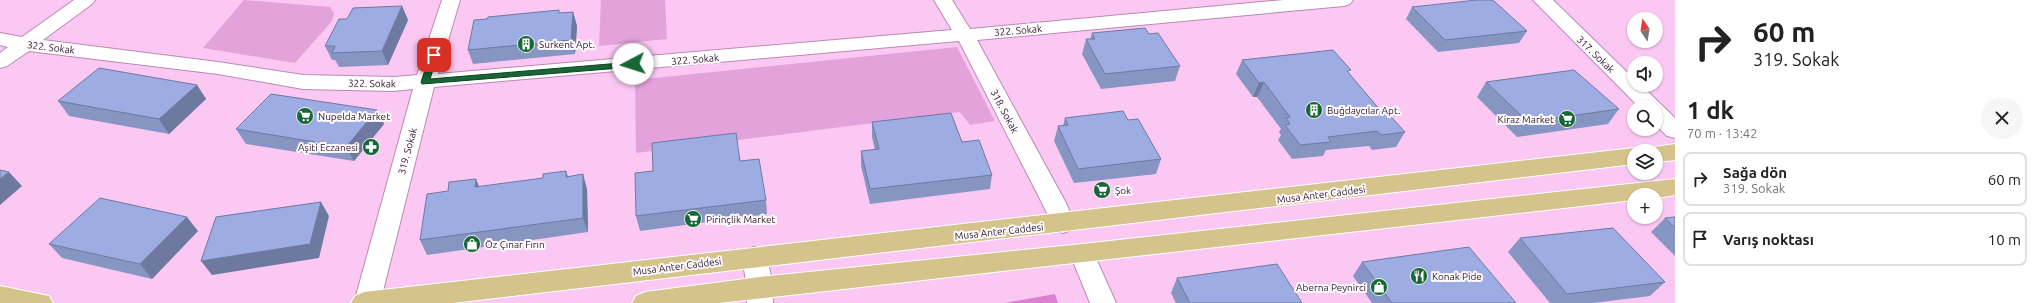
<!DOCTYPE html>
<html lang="tr">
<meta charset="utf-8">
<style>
body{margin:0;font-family:Ubuntu,sans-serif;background:#f6f6f6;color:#222;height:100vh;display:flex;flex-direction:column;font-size:15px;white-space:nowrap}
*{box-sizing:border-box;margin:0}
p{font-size:13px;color:#767676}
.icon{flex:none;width:22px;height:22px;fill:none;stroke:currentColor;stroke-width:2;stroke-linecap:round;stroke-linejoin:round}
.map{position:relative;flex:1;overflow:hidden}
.drawer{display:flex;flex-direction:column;background:#fff;width:360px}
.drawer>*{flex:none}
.banner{background:#fff;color:#222;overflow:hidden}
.needle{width:26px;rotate:348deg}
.tools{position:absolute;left:1627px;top:12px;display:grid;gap:8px}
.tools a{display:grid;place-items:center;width:36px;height:36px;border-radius:50%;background:#fff;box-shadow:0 1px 3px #0004;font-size:20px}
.pin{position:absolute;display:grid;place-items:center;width:34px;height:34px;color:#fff;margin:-17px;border-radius:8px;box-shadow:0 2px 6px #0006}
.me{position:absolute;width:44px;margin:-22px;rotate:265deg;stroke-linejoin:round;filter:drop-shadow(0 0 3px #0008)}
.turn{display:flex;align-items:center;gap:14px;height:84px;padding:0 12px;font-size:18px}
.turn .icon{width:52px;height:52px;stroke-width:2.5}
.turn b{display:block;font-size:28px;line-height:34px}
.round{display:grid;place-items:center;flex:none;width:42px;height:42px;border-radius:21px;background:#f6f6f6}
.overview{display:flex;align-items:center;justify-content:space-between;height:68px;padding:0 12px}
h1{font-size:24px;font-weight:700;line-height:30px}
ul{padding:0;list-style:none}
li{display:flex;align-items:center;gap:12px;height:54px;margin:0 8px 6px;padding:0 4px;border:2px solid #e0e0e0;border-radius:8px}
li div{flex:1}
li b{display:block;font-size:15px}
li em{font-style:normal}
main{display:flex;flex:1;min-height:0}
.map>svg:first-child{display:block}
</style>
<main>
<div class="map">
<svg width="1675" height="303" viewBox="0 0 1675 303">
<rect width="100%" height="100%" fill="#fbc8f3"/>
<!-- green -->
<path fill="#e4a2da" d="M244,0L330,7L334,13L332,21L295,63L203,48Z
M601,0H665L667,39L599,46Z
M957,47L995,121L970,125L960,112L636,153L635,80Z"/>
<!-- forest -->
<path fill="#dc81d1" d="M1055,294L1058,303H1004Z"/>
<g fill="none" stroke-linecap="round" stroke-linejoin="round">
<!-- minor casing -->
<g stroke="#ba8ab3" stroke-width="2">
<path id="minor" d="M74,0H95L92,4L43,40L218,62L303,75L394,77L417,75L442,0H460L438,74L952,30L934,0H952L970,29L1284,0H1353L1350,4L1344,6L977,40L1066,203L1075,224L1071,230L1063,233L1055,230L1042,203L959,41L434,87L380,303H354L413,89L394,91L303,89L218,74L29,51L7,66L0,68V53L8,47L0,45V33L22,37Z
M1533,0H1553L1634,79V85H1641L1675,118V138L1667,136L1656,125V107H1639Z
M1082,244L1091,247L1116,303H1090L1070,254L1073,247Z
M754,247L763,250C771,266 773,286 773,303H747V287L742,257L745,250Z"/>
</g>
<!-- major casing -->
<g stroke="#fff" stroke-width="2">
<path id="major" d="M1675,144V160L1656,162V151H1647L1648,148Z
M1634,148L1642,151H1634V164L453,303H351L355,296L364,292Z
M1675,179V195L1656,198V195H1634V200L719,303H632L636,296L645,292L760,277L1082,244Z
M0,286L49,296L53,303H0Z"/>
</g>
<!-- minor -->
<use href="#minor" fill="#fff" fill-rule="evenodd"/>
<!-- major -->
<use href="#major" fill="#d4c38b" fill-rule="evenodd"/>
</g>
<!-- wall -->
<path fill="#8795c3" d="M402,6L408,20L388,65L339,67L335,60H332L325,46L347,19Z
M1412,7L1527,31L1519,43L1438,52L1406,19Z
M573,12L577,26L575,54L473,64L468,50L560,13Z
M1092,33L1149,34L1180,66L1175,81L1101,89L1082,54L1086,39H1090Z
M1242,60L1349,74L1380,110L1405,132L1396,147L1372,150L1369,146L1326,150L1323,156L1292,159L1278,140L1281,135L1279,132L1281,129L1257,97H1253L1236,74Z
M1486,82L1619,109L1608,124L1517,137L1477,97Z
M197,85L206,99L169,134L69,116L58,101Z
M377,110L384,124L354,161L246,144L236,129Z
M1065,118L1128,120L1161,159L1156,174L1074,183L1054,141L1058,126H1063Z
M872,122L962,142L992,175L990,189L870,204L861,166V151L875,150L872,137Z
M740,161L766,200L767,214L640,231L636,216Z
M566,171L568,176L587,189L588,232L427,255L420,240L543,178Z
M1675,217V256L1651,232L1665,218Z
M198,231L152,279L62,258L49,244Z
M1520,238L1665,282L1650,296L1593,303H1550L1508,252Z
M1362,262L1516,303H1372L1353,276Z
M1177,278L1302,303H1176L1171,293Z"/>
<!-- shaded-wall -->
<path fill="#6e799f" d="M402,6L408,20L388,65L382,51Z
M573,12L577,26L575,54L571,40Z
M1264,82L1257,97H1253L1259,83Z
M197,85L206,99L169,134L159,119Z
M377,110L384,124L354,161L346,147Z
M9,172L22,186L0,205V179Z
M583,174L587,189L588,232L583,218Z
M476,179L482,194L475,187Z
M321,202L329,216L319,258L212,275L201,261Z
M187,217L198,231L152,279L140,264Z"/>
<!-- building -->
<path fill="#9dade3" stroke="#6e799f" d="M1477,0H1493L1527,31L1445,40L1412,7Z
M402,6L382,51L332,53L335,46H325L339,19H347L353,8Z
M559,10V13L573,12L571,40L468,50L474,20L487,19L488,17Z
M1145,28L1149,34L1158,33L1180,66L1105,74L1086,39H1095L1092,33Z
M1333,50L1351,70L1347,71L1380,110L1384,109L1405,132L1381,135L1377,131L1328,137L1331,142L1300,145L1285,125L1290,124L1286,118L1290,117L1264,82L1259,83L1242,60Z
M99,68L197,85L159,119L58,101Z
M1574,70L1619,109L1528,122L1486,82Z
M271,94L377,110L346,147L236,129Z
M1123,111L1128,120L1138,119L1161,159L1078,169L1058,126L1068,125L1065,118Z
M951,113L962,142L979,140L992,175L870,189L861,151L879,149L872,122Z
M736,133L740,161L759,159L766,200L636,216L635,173L653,171L652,143Z
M0,170L9,172L0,179Z
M566,171V177L583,174V218L420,240L427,194L448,191L449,182L476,179L475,187L543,178V174Z
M100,198L187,217L140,264L49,244Z
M321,202L310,244L201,261L216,217Z
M1675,217V228L1665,218Z
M1613,228L1665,282L1567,294L1520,238Z
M1469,247L1516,303H1392L1362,262Z
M1277,264L1302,303H1190L1177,278Z"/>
<!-- route -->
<path fill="#176635" stroke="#0f4222" d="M434,52L438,55L430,79L633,62L637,64L633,67L422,84L421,82L430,55Z"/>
<!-- icons -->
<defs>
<g id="building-disc" transform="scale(0.9)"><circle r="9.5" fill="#176635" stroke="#fffafe"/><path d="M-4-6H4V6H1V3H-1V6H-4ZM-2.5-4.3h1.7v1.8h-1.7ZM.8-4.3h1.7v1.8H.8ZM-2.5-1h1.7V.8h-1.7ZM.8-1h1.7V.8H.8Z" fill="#fff"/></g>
<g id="supermarket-disc" transform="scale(0.9)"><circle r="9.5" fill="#176635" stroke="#fffafe"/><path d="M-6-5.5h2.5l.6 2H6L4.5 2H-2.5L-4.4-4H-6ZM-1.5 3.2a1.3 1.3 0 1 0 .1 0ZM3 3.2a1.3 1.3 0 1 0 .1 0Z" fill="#fff"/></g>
<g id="pharmacy-disc" transform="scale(0.9)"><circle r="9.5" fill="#176635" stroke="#fffafe"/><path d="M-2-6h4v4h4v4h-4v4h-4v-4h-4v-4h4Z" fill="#fff"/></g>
<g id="shop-disc" transform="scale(0.9)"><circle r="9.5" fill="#176635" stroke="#fffafe"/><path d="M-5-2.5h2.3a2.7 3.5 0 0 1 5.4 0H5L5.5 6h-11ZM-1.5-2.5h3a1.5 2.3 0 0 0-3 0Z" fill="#fff"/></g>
<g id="restaurant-disc" transform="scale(0.9)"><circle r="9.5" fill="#176635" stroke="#fffafe"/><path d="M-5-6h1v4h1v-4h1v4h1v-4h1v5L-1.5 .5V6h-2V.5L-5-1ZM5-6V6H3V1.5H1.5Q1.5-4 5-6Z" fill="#fff"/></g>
</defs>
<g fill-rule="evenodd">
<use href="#building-disc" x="526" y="44"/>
<use href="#building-disc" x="1314" y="110"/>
<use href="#supermarket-disc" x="305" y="116"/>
<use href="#supermarket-disc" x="1567" y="119"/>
<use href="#pharmacy-disc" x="371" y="147"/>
<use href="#supermarket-disc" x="1102" y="190"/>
<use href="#supermarket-disc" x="693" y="219"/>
<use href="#shop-disc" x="472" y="244"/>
<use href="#restaurant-disc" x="1419" y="276"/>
<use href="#shop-disc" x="1379" y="287"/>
</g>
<g text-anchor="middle" stroke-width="4" stroke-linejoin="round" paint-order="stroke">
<!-- street labels -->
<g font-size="10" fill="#2d1b2b" stroke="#fffafe">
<text transform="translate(1018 30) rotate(-5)" y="4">322. Sokak</text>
<text transform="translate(51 47) rotate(7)" y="4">322. Sokak</text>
<text transform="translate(1596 54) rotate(44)" y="4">317. Sokak</text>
<text transform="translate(695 59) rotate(-5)" y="4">322. Sokak</text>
<text transform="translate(372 83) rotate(1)" y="4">322. Sokak</text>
<text transform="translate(1005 111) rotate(62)" y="4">318. Sokak</text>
<text transform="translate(407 151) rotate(-75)" y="4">319. Sokak</text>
<text transform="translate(1321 194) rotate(-7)" y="4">Musa Anter Caddesi</text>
<text transform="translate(999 231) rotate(-6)" y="4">Musa Anter Caddesi</text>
<text transform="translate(677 266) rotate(-7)" y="4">Musa Anter Caddesi</text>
</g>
<!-- poi labels -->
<g font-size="10" fill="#2d1b2b" stroke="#fffafe" text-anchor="start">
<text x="539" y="48">Surkent Apt.</text>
<text x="1327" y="114">Buğdaycılar Apt.</text>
<text x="318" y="120">Nupelda Market</text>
<text x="1554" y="123" text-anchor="end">Kiraz Market</text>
<text x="358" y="151" text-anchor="end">Aşiti Eczanesi</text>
<text x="1115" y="194">Şok</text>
<text x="706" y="223">Pirinçlik Market</text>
<text x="485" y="248">Öz Çınar Fırın</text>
<text x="1432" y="280">Konak Pide</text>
<text x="1366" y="291" text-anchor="end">Aberna Peynirci</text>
</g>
</g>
</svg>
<div class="tools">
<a><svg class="needle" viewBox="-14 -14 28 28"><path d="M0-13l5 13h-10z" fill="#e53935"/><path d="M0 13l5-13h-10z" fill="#767676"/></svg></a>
<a><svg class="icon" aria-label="sound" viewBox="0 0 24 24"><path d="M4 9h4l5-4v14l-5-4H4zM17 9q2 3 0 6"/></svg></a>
<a><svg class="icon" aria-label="search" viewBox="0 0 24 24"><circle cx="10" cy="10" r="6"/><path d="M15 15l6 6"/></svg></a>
<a><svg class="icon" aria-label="layers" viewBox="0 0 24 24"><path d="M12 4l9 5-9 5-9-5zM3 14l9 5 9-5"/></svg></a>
<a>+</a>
</div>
<div class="pin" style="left:434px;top:55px;background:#d93025"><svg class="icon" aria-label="arrive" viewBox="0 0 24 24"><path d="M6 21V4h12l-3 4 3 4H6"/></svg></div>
<svg class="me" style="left:633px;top:64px" viewBox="-20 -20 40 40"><circle r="19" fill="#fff"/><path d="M0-13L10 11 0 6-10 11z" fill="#176635"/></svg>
</div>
<section class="drawer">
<div class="banner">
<div class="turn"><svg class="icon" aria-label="right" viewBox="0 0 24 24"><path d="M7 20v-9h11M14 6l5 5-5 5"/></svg><div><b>60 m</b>319. Sokak</div></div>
</div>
<div class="overview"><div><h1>1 dk</h1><p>70 m · 13:42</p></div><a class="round"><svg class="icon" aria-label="close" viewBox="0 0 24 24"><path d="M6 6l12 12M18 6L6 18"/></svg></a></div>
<ul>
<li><svg class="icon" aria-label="right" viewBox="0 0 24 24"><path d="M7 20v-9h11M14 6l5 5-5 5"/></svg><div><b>Sağa dön</b><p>319. Sokak</p></div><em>60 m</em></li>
<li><svg class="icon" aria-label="arrive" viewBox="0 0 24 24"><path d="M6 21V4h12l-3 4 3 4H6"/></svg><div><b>Varış noktası</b></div><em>10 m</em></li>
</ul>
</section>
</main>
